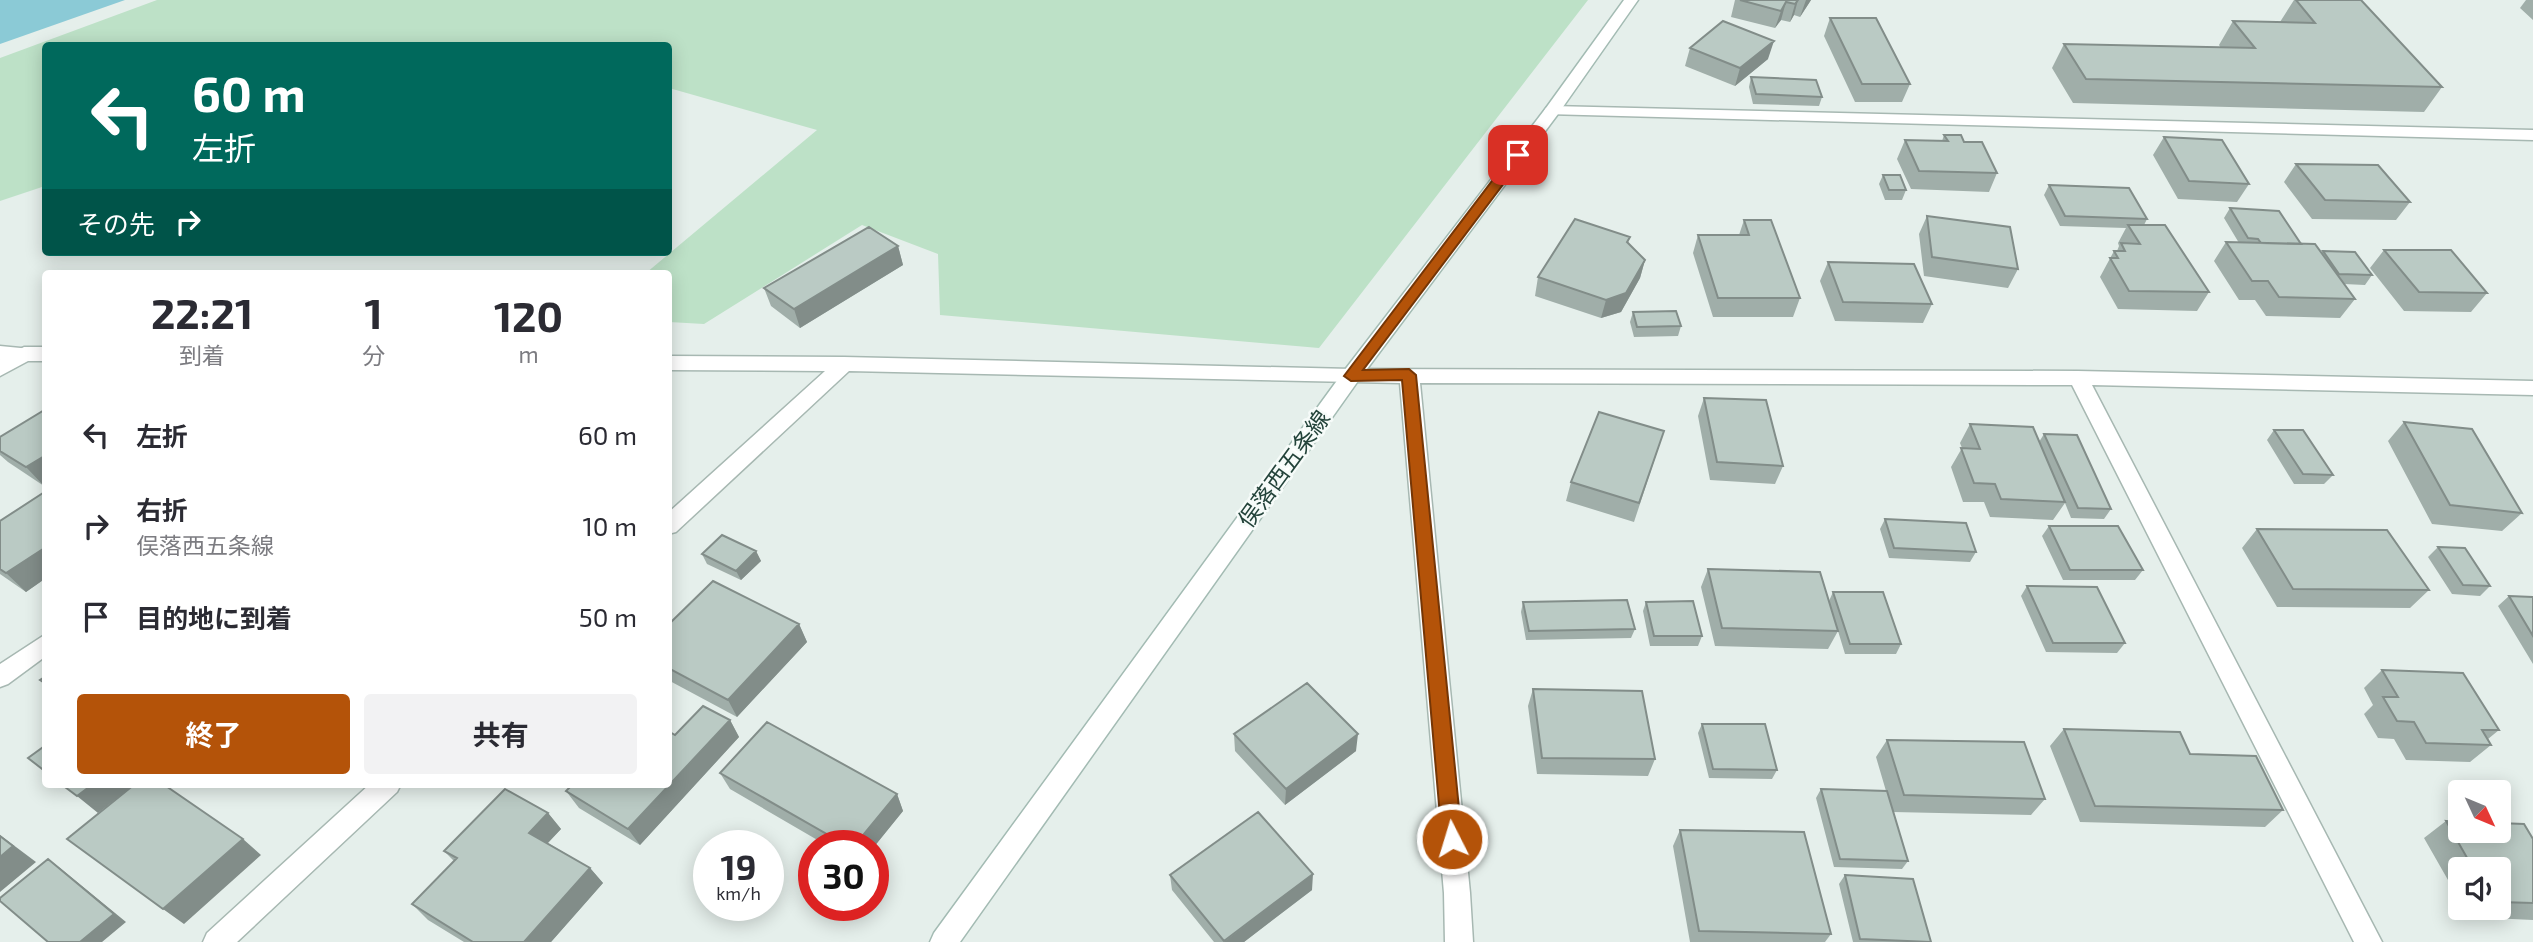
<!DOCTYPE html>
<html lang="ja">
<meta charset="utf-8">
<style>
body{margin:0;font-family:"Exo 2","Noto Sans JP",sans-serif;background:#f2f2f3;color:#2b2b33;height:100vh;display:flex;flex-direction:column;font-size:26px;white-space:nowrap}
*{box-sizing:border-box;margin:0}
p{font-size:23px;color:#7c7c81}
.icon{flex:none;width:38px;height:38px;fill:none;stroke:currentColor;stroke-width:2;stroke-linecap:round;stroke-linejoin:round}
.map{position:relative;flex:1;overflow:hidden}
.side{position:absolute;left:42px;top:270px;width:630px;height:518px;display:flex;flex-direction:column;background:#fff;border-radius:7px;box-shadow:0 4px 18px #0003}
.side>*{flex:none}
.guide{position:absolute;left:42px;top:42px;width:630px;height:214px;border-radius:7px;box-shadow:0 4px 18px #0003;background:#00695c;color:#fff;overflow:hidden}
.needle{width:46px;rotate:134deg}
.controls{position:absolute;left:2448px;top:780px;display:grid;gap:14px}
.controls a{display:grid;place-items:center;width:63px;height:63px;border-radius:7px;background:#fff;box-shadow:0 4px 18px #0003;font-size:35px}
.speed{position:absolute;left:693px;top:830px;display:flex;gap:14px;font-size:35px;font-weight:700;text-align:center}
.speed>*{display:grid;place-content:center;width:91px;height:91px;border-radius:50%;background:#fff;box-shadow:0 4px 18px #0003;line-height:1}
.speed small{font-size:18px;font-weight:400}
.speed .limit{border:10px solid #d22;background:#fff;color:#111}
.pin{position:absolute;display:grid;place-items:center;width:60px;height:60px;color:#fff;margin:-30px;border-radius:14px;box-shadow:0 4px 10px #0006}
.me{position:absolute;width:77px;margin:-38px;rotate:355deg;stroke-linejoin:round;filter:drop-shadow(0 0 5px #0008)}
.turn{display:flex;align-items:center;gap:24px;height:147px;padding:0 35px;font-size:32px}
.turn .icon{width:91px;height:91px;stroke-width:2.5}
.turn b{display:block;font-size:49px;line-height:60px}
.then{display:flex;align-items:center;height:66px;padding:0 35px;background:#0003;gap:14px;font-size:26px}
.eta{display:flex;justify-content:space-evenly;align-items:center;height:119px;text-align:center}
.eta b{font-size:42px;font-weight:700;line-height:49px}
.primary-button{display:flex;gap:14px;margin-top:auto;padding:14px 35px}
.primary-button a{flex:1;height:80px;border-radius:7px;background:#b45309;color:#fff;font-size:28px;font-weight:700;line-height:80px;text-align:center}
.primary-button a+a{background:#f2f2f3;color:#2b2b33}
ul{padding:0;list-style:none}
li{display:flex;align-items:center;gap:21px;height:91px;padding:0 35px}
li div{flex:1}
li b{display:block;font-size:26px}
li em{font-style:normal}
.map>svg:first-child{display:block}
</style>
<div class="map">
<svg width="2533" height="942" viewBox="0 0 2533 942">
<rect width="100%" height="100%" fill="#e5efeb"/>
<!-- green -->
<path fill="#bde1c7" d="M157,0H1588L1319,348L940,315L938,254L862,225L704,324L669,322L668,273H646L817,130L669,88L668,46H46L45,186L0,201V58Z"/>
<!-- water -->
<path fill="#8bcad6" d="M0,0H125L0,44Z"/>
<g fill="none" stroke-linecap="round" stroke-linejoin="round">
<!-- service casing -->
<g stroke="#a7b8b2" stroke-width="3">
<path id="service" d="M0,346L31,349L34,354L31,359L0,360Z"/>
</g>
<!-- minor casing -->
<g stroke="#a7b8b2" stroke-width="3">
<path id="minor" d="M1552,106L2533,130V140L1546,114L1544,111L1546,108Z
M24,347H46V361H28L0,376V360Z
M668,356L844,357L1351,369L2078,371L2533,381V395L2092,385L2382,942H2354L2072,385L1420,383L1470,893L1473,942H1445L1444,893L1400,383L849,371L676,532L668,534V513L825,371L668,370Z
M46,634V656L8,684L0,687V664Z
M370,784H401L397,792L237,942H203L207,933Z"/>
</g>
<!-- secondary casing -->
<g stroke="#a3bbb3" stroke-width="3">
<path id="secondary" d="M1624,0H1638L1558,114L1358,381L960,942H930L934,933L1344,371L1546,108Z"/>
</g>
<!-- service -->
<use href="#service" fill="#fff" fill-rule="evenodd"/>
<!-- minor -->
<use href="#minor" fill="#fff" fill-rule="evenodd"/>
<!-- secondary -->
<use href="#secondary" fill="#fff" fill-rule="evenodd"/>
</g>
<!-- wall -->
<path fill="#a0aea9" d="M1735,0H1811L1800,17L1794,15L1790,22L1781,20L1775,28L1731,17Z
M2294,0H2361L2442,87L2424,112L2073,103L2052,68L2064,44L2221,48L2219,45L2233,21L2280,22Z
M2526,0H2533V20L2520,8Z
M1830,18L1910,84L1902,102H1855L1824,36Z
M1690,48L1768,59L1735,86L1685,66Z
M1751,77L1822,97L1819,106L1753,104L1749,87Z
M1944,135L1964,142L1997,173L1989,192L1911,189L1897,159L1905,140L1942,141Z
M2164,137L2249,184L2237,202L2178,199L2153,155Z
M2296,164L2410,202L2396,220L2312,219L2284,182Z
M1883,175L1906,190L1902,200H1885L1879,184Z
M2049,185L2147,219L2144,225L2209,292L2197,311L2118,309L2100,277L2114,251H2117L2119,246L2118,243L2126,228L2060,226L2044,195Z
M2230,208L2301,244L2321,253L2323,251L2372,275L2365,285L2344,284L2355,299L2340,318L2266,316L2255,300H2239L2214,261L2226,242L2239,243L2224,218Z
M1927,216L2018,269L2008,288L1924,276L1919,234Z
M1744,220L1800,298L1793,317H1713L1693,253L1698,235H1739Z
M1630,237L1628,243L1645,260L1640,278L1621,312L1601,318L1535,296L1538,277Z
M898,246L903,265L800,328L771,306L764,288Z
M2384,250L2487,293L2471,312L2404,311L2370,268Z
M1828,262L1932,304L1923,323L1835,321L1820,281Z
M1633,312L1681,326L1678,336L1634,337L1630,322Z
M1704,398L1783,466L1775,484L1710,480L1698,416Z
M46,409V485L44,486L8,462L0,455V437Z
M2404,422L2522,513L2502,531L2432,524L2388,441Z
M1970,424L2039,442L2044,434L2111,509L2104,519L2071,518L2065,503L2053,520L1990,517L1984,502H1963L1951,467L1962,448L1960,443Z
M2274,430L2333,475L2324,484H2294L2267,440Z
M1664,431L1634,522L1566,501L1571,482Z
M46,491V578L26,592L0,574V521Z
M1885,519L1976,552L1970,562L1889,558L1880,529Z
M2049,526L2143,570L2135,580H2063L2042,536Z
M2257,529L2429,590L2410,608L2277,607L2242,548Z
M2438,547L2490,586L2480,596L2452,594L2428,557Z
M756,551L761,561L741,580L707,564L702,554Z
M1708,569L1829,601L1833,592L1901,644L1896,654H1845L1838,631L1828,649L1715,646L1701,587Z
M2027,586L2125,643L2117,653L2046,652L2021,596Z
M2509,596L2533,597V664L2498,606Z
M1523,602L1635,629L1631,638L1526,640L1521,612Z
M1646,602L1702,636L1698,646H1650L1643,611Z
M799,624L807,642L737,717L668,680V625Z
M2382,670L2499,730L2488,739L2491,745L2470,762L2406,760L2394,739L2378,738L2364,714L2373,705L2364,688Z
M1533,689L1655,759L1648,776L1537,774L1528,706Z
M730,720L739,737L640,845L579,808L566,791L675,735Z
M1702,724L1777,770L1772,779L1709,778L1698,733Z
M2064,729L2190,754L2283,810L2265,827L2080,822L2050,746Z
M1234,734L1356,751L1285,805L1235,751Z
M1887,740L2045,799L2031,815L1893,812L1908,861L1902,869L1834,867L1816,798L1821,789L1886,791L1876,757Z
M720,773L897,794L903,811L873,848V845H826L730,789Z
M548,813L561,829L548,843L590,868L603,883L551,942H464L428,920L412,904L454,861L444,851Z
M2446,821L2533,839V920L2470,917L2465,908H2499V870H2460V901L2424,838Z
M1680,830L1831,934L1825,942H1690L1673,846Z
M1170,875L1312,890L1244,942H1214L1172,890Z
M1845,875L1931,942H1853L1839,884Z"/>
<!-- shaded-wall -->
<path fill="#828d89" d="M1798,0L1794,15L1790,22L1795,4Z
M1806,0H1811L1800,17Z
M1786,2L1781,20L1775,28L1781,11Z
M1774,41L1768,59L1735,86L1740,68Z
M898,246L903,265L800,328L794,309Z
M1645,260L1640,278L1621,312L1601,318L1606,300Z
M46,455V485L44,486L26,467Z
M46,547V578L26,592L6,573Z
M756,551L761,561L741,580L736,571Z
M799,624L807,642L737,717L728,700Z
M730,720L739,737L640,845L628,829Z
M1358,734L1356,751L1285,805L1286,789Z
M93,784H135L98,813L77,796Z
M897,794L903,811L873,848V845H855Z
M548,813L561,829L542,849L529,833Z
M0,835L36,862L0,892Z
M243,839L261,855L184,924L163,909Z
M48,859L60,868L126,922L102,942H80Z
M590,868L603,883L551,942H524Z
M1313,874L1312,890L1244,942H1224Z"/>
<!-- building -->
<path fill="#bacac4" stroke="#828d89" stroke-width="2" d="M1740,0H1798L1795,4L1786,2L1781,11Z
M2296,0H2361L2442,87L2086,79L2064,44L2255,48L2233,21L2315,23Z
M1830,18H1876L1910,84H1862Z
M1723,21L1774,41L1740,68L1690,48Z
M1751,77L1816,80L1822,97L1756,94Z
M1944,135H1961L1964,142H1982L1997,173L1919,171L1905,140L1948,141Z
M2164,137L2222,140L2249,184L2189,181Z
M2296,164L2378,165L2410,202L2325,200Z
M1883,175H1900L1906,190H1889Z
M2049,185L2129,188L2147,219L2065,216Z
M2230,208L2279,211L2301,244L2261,243L2258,239L2248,238Z
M1927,216L2010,227L2018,269L1932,257Z
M1575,219L1630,237L1627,242L1645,260L1626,293L1606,300L1538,277Z
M1744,220H1771L1800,298H1718L1698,235H1749Z
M2128,225H2165L2209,292L2129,291L2110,258H2118L2114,251H2125L2121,243L2140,244Z
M869,227L898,246L794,309L764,288Z
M2226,242L2315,244L2355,299L2279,297L2268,281H2252Z
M2384,250H2451L2487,293L2419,292Z
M2323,251L2355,252L2372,275L2339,274Z
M1828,262L1914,264L1932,304L1843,302Z
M1676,311L1681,326L1637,327L1633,312Z
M1704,398L1766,400L1783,466L1717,462Z
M46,409V455L26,467L0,451V437Z
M1599,412L1664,431L1639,503L1571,482Z
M2404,422L2472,429L2522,513L2450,505Z
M1970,424L2033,427L2065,502L2001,499L1995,484L1974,483L1961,448L1980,449Z
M2274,430H2303L2333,475L2303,474Z
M2044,434L2077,435L2111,509L2078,508Z
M46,491V547L6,573L0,569V521Z
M1885,519L1966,523L1976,552L1894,548Z
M2049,526H2118L2143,570H2070Z
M2257,529L2387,530L2429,590L2293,589Z
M722,535L756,551L736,571L702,554Z
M2438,547L2465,548L2490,586L2463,585Z
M1708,569L1820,572L1838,631L1722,628Z
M713,581L799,624L728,700L668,668V625Z
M2027,586L2097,587L2125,643H2053Z
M1833,592H1883L1901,644H1850Z
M2509,596L2533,597V636Z
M1627,600L1635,629L1529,631L1523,602Z
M1693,601L1702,636H1654L1646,602Z
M2382,670L2463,673L2499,730H2482L2491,745L2426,743L2414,722L2397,721L2383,697H2398Z
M46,676V684L40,680Z
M1307,683L1358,734L1286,789L1234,734Z
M1533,689L1642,691L1655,759L1542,758Z
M703,706L730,720L628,829L566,791L573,784H668V731L675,735Z
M767,722L897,794L855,845H846L720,773Z
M1702,724H1765L1777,770L1713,769Z
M2064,729L2180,732L2190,754L2256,756L2283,810L2095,806Z
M1887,740L2024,742L2045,799L1904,795Z
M46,745V772L28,758Z
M61,784H93L77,796Z
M135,784H163L243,839L163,909L67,839Z
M505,789L548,813L529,833L590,868L524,942H473L412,904L457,858L444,851Z
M1821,789L1887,791L1908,861L1840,859Z
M1258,812L1313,874L1224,941L1170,875Z
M2446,821L2460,822V831H2499V823L2524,824L2533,839V903L2499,902V870H2474Z
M1680,830L1804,832L1831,934L1699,931Z
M0,836L13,846L0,857Z
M48,859L114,914L80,942H48L0,901V898Z
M1845,875L1913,879L1931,942L1860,939Z"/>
<!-- route -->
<path fill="#b45309" stroke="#753606" stroke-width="2" d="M1518,151L1524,155L1523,158L1363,370L1409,369L1416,375L1462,839L1459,845L1452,848L1445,845L1442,839L1402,380L1351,381L1344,376L1514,152Z"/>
<g text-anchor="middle" stroke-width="5" stroke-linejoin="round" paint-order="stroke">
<!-- street labels -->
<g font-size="23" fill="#23433a" stroke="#f6fbf9">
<text transform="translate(1284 469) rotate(-54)" y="8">俣落西五条線</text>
</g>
</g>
</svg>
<div class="controls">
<a><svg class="needle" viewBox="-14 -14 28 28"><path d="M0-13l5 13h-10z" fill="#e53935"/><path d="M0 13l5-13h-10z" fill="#7c7c81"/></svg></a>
<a><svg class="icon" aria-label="sound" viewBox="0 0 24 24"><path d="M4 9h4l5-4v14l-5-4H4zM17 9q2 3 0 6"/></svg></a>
</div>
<div class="speed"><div>19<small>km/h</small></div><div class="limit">30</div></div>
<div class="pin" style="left:1518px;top:155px;background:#d93025"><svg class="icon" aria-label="arrive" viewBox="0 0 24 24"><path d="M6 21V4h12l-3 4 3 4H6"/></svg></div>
<svg class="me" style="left:1452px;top:839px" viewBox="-20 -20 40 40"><circle r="17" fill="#b45309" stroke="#fff" stroke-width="3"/><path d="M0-11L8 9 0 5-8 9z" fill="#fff"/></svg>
<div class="guide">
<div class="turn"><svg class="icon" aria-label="left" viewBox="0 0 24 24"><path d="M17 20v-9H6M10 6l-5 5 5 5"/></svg><div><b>60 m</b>左折</div></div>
<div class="then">その先<svg class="icon" aria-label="right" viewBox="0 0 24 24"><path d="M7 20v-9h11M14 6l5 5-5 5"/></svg></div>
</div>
<section class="side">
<div class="eta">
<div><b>22:21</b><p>到着</p></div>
<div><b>1</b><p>分</p></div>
<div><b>120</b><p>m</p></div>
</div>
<ul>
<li><svg class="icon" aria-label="left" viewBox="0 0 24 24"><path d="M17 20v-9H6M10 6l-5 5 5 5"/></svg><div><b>左折</b></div><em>60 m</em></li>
<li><svg class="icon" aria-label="right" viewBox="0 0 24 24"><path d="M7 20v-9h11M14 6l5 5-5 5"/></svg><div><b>右折</b><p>俣落西五条線</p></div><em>10 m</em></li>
<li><svg class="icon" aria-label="arrive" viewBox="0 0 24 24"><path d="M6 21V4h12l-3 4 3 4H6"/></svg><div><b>目的地に到着</b></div><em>50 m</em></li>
</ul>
<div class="primary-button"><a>終了</a><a>共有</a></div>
</section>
</div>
